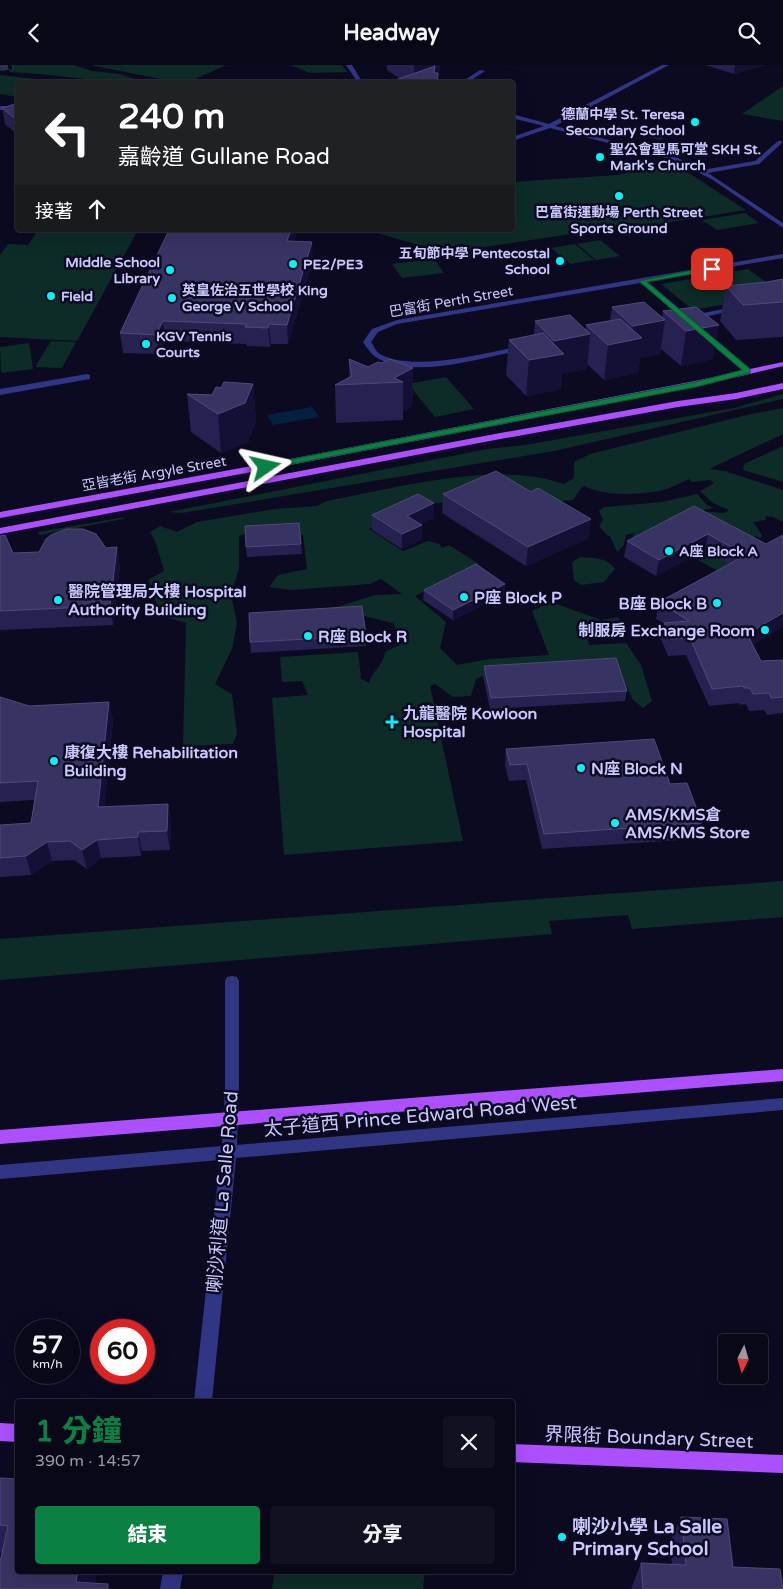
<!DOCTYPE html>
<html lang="zh-TW">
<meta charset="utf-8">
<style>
body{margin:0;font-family:"Varela Round","Noto Sans TC",sans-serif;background:#121121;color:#f1f3f6;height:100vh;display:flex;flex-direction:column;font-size:19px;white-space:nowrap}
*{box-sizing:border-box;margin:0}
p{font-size:16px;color:#999aa2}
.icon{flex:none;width:28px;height:28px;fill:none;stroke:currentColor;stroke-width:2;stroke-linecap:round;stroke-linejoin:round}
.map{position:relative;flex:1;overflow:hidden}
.sheet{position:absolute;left:15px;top:1334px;width:500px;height:175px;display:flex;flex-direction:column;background:#090818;border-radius:5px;box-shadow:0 5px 20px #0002,0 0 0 1px #292937}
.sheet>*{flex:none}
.top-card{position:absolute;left:15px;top:15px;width:500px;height:152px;border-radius:5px;box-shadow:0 5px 20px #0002,0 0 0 1px #292937;background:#202124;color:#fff;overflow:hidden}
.needle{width:32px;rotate:185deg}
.fabs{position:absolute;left:718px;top:1269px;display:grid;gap:10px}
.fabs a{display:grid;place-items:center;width:50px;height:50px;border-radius:5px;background:#090818;box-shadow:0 5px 20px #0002,0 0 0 1px #292937;font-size:25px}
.speed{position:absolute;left:15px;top:1254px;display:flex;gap:10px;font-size:25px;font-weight:700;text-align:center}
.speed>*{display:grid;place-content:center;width:65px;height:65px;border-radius:50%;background:#090818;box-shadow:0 5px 20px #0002,0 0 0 1px #292937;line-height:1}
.speed small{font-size:12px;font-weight:400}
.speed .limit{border:8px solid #d22;background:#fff;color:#111}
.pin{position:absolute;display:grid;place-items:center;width:42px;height:42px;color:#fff;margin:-21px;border-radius:10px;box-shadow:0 2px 8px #0006}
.me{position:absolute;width:55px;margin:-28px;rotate:79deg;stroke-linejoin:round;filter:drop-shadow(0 0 4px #0008)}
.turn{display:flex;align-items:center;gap:18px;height:105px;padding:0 20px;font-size:22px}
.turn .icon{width:65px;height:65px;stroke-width:2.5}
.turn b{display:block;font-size:35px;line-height:42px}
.then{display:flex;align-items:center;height:48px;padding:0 20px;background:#0003;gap:10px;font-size:19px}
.round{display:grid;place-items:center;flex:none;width:52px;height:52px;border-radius:5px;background:#121121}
.overview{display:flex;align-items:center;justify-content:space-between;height:85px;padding:0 20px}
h1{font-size:30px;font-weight:800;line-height:38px;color:#0b8043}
.primary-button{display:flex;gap:10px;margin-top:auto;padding:10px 20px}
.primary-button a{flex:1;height:58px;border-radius:5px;background:#0b8043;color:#fff;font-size:20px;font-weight:800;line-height:58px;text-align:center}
.primary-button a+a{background:#121121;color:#f1f3f6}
header{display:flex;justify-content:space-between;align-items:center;height:65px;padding:0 20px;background:#090818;font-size:22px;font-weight:800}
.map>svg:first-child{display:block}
</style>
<header><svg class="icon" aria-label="back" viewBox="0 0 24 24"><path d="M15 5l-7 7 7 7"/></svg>Headway<svg class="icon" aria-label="search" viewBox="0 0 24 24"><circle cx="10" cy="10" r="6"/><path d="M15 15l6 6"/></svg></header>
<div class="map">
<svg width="783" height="1524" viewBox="0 0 783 1524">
<rect width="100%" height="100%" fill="#0c0a20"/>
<!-- green -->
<path fill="#0d2b27" d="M13,0H74L92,6L120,9L145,17C100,18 55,9 10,7L9,4H12Z
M90,0H226L189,17L180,18Z
M290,0H342L347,7L310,8Z
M0,10L63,17L18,18L17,32L0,29Z
M783,21V56L742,49Z
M658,60L678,64L660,75L640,70Z
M671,99L678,101L746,145L596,169L592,166L464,185L429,183L367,165H512L513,117L617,110Z
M745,148L759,158L717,165L702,155Z
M38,165H138L77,276L0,272V190L8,179L28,180Z
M600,175L620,191L596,195L577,179Z
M575,179L594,195L570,199L551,183Z
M434,194L444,208L402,213L392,199Z
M748,204L782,229L693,245L661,219Z
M51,276L76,277L62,303L35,302Z
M29,278L33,304L1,308L0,282Z
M446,312L474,344L435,352L408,319Z
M783,329V334L554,386L182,448L169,447L487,384L525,380L734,343Z
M783,343V369L709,404L725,406L783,425V457L773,452L766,451L765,455L753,457L762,470L761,473L755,471L746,521L694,493L713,483L638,467L652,475L629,484L634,468L626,470L624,480L617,487L610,471L607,470L599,461L603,455L599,446L604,442L662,437L697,429L707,440L713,443L700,446L724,448L729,445L713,438L700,426L714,418L710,415L692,417L689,414C682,417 675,421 667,424C648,430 602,432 585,421L582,422L573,435L543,438L459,436L419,440L369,464L403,486L428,476L440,479L442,483L449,480L479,499L415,531L446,557L440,583L457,600L490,594L549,590L532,546L551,537L601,555L618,552L624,561L586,566L589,580L626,578L641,600L652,636L643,643L633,635L617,602L492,607L476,614L471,631L453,632L435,619L430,621L463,776L284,790L272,633L308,630L302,616L282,617L280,592L358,587L361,612L360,613L369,618C372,606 384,600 385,587L403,578L393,558L364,551L336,552L334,543L375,530L402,529L381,514L370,519L291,525L269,522L278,510L307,504L303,470L253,467L239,471V503L231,530L237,558L232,584L215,619L232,629L237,669L233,679L183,681L186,558L161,551L148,515L164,506L156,478L150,467L160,461L177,467L197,457L274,444L317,441L327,436C396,423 497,395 564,419L574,413V397L590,389L751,349Z
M783,381V417L743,405L744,399Z
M125,452L123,454L40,470L38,467Z
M580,492C593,493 607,492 615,504L604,517L581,520L574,515L572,497Z
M783,816V852L632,864L628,850L549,856L552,869L0,915V874Z
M275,1506H425L423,1524H272Z"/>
<!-- water -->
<path fill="#042040" d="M312,342L319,352L273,360L267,350Z"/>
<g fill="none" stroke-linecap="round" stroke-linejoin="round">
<!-- highway-tunnel -->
<path stroke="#32304d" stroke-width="8" stroke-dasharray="8 4" stroke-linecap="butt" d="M0,2L13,0"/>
<!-- minor -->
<path fill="#303584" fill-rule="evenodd" d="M346,0H352L363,18H358Z
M662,0H669L555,61L678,93L702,105L755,96L778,76H782V78L759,99L708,108L783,158V163L713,115L674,95L550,63L512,76V72L544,61L512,53V49L549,59Z
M480,5L485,6L467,18H460Z
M0,41H18V45H0Z
M783,189V193L647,216L688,251L739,241L743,243L692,255V258H689L640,218L397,259L378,267L371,277C374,281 376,287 380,289C413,308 489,287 525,280L529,282C523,287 512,287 503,289C471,296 421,309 389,298C375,294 370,288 363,277L372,264L397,255Z
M701,267H707L751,304V308H745L701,271Z
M87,309L90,310V314L0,330V324Z
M232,911L237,912L239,916V1021L237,1080L783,1033V1045L236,1093L212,1336H194L220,1095L0,1114V1100L222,1081L225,1021V916L227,912Z
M163,1506H183L180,1524H160Z"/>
<!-- major -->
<path fill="#ac50ff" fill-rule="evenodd" d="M783,297V301L695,322L285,401L0,453V447L285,395L695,316Z
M783,318V324L736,334L678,342L495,375L0,469V463L495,369L678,336L736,328Z
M783,1004V1016L0,1079V1065Z
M0,1358L18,1359V1377L0,1376Z
M512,1379L783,1390V1408L512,1397Z"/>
</g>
<!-- wall -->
<path fill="#252150" d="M387,0H440L438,18H393V16L399,13L387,5Z
M705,0H766L734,9Z
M18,38V70L5,59L2,43Z
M298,165L294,176L313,195L288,279H271L270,282L247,281L246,279L165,276L159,289L123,288L120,268Z
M783,214V272L736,275L720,256L726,221L767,217Z
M612,242L662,252L663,246L696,242L713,294L681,301L661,284L660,289L640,293L638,308L604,315L587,299V304L562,308L561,324L526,331L506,310L509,275L534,270L535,256L586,264V260L610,256Z
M349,294L368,302L382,298L413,303L412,341L403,346V355L336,358L335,320L349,312Z
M253,319L256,357L248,377L221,388L191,367L187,329L212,330L221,323Z
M443,429L589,473L526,501L442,448Z
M434,438V453L421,459L422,460V474L402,484L372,465V450Z
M694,441L766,479L753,580L761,596L783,595V648L767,650L764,645L749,646L746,639L740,640L739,638L709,641L686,590L668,591L661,574L664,558L656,554L659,537L730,499L705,485L656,511L624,492L627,476Z
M0,471L13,488L120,501L113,560L0,565Z
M301,479L302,489L247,492L246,482Z
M505,519V529L453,555L423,535L424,525Z
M366,571V581L251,588L250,577Z
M484,601L627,626L625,636L490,644L483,611Z
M0,632L29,641L109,637L113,656L104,742L168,739L171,758L170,785L142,786L141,791L101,793L87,804L74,795L52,796L31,810L0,812V760L31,758L34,735L0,737Z
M506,684L670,719L702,758L698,774L542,784L526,715L509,716L505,700Z
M0,1413L18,1414V1506H97L95,1518L108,1519L110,1524H0V1497L2,1488H0Z
M681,1452L733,1502L783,1524H631L641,1498L672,1500L670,1477Z"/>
<!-- shaded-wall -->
<path fill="#141035" d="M414,0H440L438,18H414Z
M735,0H766L734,9Z
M291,165H298L288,194L287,176Z
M312,177L313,195L288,279L287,260Z
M665,255L660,289L640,293L638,308L604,315L608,280L631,276L633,261Z
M163,256L165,276L159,289L156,270Z
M269,259L271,279L270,282L268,263Z
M719,260L713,294L681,301L686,266Z
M590,269L587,304L562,308L561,324L526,331L529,295L552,291L554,276Z
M413,303L412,341L403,346V317L394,313Z
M253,319L256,357L248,377L221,388L218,349Z
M434,438V453L407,466V451Z
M591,454L589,473L526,501L528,482Z
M422,460V474L402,484V469Z
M708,469L705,485L656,511L659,495Z
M117,482L120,501L113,560L110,541Z
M505,519V529L453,555V545Z
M783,548V562L743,586L747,569Z
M109,637L113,656L102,761L98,742Z
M168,739L171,758L170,785L167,766Z
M138,767L142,786L141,791L138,772Z
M97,775L101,793L87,804L82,785Z
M47,777L52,796L31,810L26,791Z
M78,1506H97L94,1524L76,1517Z"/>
<!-- building -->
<path fill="#373363" stroke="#4e4a7b" d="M435,1L434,8H438L437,18H399L393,16Z
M18,38V56L2,43Z
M169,165H291L287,176L312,177L287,260L269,259L268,263L245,262L246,259L163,256L156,270L120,268Z
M783,214V237L743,240L726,221L767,217Z
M644,237L665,255L633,261L612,242Z
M696,242L719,260L686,266L663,246Z
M570,250L590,269L554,276L535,256Z
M620,254L642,273L608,280L586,260Z
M543,268L564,289L529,295L509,275Z
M349,294L368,302L378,297L382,298L390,294L413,303L394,313L403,317L335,320L352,311Z
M224,317L253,319L245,338L218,349L187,329L212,330L216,322L221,323Z
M496,406L531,427L538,423L591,454L528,482L443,429Z
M418,429L434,438L407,451L422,460L402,469L372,450Z
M694,441L766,479L783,470V548L747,569L761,596L783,595V632L771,633L769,628L753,629L750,623H744L743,621L712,624L690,573L671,574L664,558L689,556L659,537L746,490L708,469L659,495L627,476Z
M299,458L301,479L246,482L245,461Z
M66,464H83L96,469L106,483L117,482L110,541L0,546V471L5,470L13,488L39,487L46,474L51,470Z
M476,499L505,519L453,545L424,525Z
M362,541L366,571L250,577L249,548Z
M616,593L627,626L491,633L484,601Z
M0,632L29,641L109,637L98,742L168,739L167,766L138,767V772L97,775L82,785L70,776L47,777L26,791L0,793V760L31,758L38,716L0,718Z
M654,674L670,719L687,718L702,758L544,769L527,699L510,700L506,684Z
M0,1413L18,1414V1506H78L76,1517L108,1519L107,1524H0V1497L8,1461L0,1460Z
M681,1452L727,1454L733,1502L780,1504L783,1524H643L641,1498L686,1500Z"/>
<!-- route -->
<path fill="#0b8043" stroke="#07532c" d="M712,201L715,202V205L647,217L750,304V308L696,322L266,404L262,402L266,399L695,317L742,305L639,216Z"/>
<!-- markers -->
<g fill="#00f4f4" stroke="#0c0a20" stroke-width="2">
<circle cx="695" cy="57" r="5"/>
<circle cx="600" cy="92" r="5"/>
<circle cx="619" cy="131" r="5"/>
<circle cx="560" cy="196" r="5"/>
<circle cx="293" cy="199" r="5"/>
<circle cx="170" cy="205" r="5"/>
<circle cx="51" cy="231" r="5"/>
<circle cx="172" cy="233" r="5"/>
<circle cx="146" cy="279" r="5"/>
<circle cx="669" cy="486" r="5"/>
<circle cx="464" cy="532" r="5"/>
<circle cx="58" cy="535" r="5"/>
<circle cx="717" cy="538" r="5"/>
<circle cx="765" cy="565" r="5"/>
<circle cx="308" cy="571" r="5"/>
<path d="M389.5 649.5h5v5h5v5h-5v5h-5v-5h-5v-5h5z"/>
<circle cx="54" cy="696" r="5"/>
<circle cx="581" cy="703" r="5"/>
<circle cx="615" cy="758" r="5"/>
<circle cx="562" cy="1472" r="5"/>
</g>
<g text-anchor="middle" stroke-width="5" stroke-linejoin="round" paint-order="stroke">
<!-- far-poi labels -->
<g font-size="14" font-weight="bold" fill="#cac9ff" stroke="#0c0a20" text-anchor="start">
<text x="685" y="54" text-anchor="end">德蘭中學 St. Teresa<tspan x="685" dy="16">Secondary School</tspan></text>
<text x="610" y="89">聖公會聖馬可堂 SKH St.<tspan x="610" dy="16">Mark's Church</tspan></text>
<text x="619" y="152" text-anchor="middle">巴富街運動場 Perth Street<tspan x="619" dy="16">Sports Ground</tspan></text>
<text x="550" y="193" text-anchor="end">五旬節中學 Pentecostal<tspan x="550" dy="16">School</tspan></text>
<text x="160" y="202" text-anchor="end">Middle School<tspan x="160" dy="16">Library</tspan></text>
<text x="303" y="204">PE2/PE3</text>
<text x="182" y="230">英皇佐治五世學校 King<tspan x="182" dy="16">George V School</tspan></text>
<text x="61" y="236">Field</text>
<text x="156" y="276">KGV Tennis<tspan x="156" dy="16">Courts</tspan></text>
<text x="679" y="491">A座 Block A</text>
</g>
<!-- far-street labels -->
<g font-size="14" fill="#cac9ff" stroke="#0c0a20">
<text transform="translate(451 236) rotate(-10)" y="5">巴富街 Perth Street</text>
<text transform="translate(154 408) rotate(-10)" y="5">亞皆老街 Argyle Street</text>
</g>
<!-- poi labels -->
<g font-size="16" font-weight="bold" fill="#cac9ff" stroke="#0c0a20" text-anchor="start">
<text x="68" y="532">醫院管理局大樓 Hospital<tspan x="68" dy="18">Authority Building</tspan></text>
<text x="474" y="538">P座 Block P</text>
<text x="707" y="544" text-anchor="end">B座 Block B</text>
<text x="755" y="571" text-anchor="end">制服房 Exchange Room</text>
<text x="318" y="577">R座 Block R</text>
<text x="403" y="654">九龍醫院 Kowloon<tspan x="403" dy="18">Hospital</tspan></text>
<text x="64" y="693">康復大樓 Rehabilitation<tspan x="64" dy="18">Building</tspan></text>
<text x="591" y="709">N座 Block N</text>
<text x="625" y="755">AMS/KMS倉<tspan x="625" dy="18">AMS/KMS Store</tspan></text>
</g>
<!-- near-street labels -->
<g font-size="19" fill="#cac9ff" stroke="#0c0a20">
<text transform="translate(420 1050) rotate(-5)" y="7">太子道西 Prince Edward Road West</text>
<text transform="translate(222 1127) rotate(-85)" y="7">喇沙利道 La Salle Road</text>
<text transform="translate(649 1372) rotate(2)" y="7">界限街 Boundary Street</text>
</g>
<!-- near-poi labels -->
<g font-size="19" font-weight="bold" fill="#cac9ff" stroke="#0c0a20" text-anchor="start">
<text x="572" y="1468">喇沙小學 La Salle<tspan x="572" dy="22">Primary School</tspan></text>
</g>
</g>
</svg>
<div class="fabs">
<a><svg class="needle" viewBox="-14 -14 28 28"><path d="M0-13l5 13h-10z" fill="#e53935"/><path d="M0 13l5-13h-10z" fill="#999aa2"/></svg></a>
</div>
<div class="speed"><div>57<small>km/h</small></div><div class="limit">60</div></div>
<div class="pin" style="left:712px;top:204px;background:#d93025"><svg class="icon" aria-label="arrive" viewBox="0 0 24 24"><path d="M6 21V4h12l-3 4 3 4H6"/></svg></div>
<svg class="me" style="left:266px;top:402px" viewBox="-20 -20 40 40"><path d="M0-17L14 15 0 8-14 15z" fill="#0b8043" stroke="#fff" stroke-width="4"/></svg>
<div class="top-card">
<div class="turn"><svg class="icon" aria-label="left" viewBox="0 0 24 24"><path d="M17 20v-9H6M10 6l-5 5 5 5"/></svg><div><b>240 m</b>嘉齡道 Gullane Road</div></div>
<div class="then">接著<svg class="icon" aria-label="ahead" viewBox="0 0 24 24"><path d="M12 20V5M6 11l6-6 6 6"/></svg></div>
</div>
<section class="sheet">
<div class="overview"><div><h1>1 分鐘</h1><p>390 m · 14:57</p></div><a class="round"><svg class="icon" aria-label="close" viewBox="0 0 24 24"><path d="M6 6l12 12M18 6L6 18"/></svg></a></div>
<div class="primary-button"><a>結束</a><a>分享</a></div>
</section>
</div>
